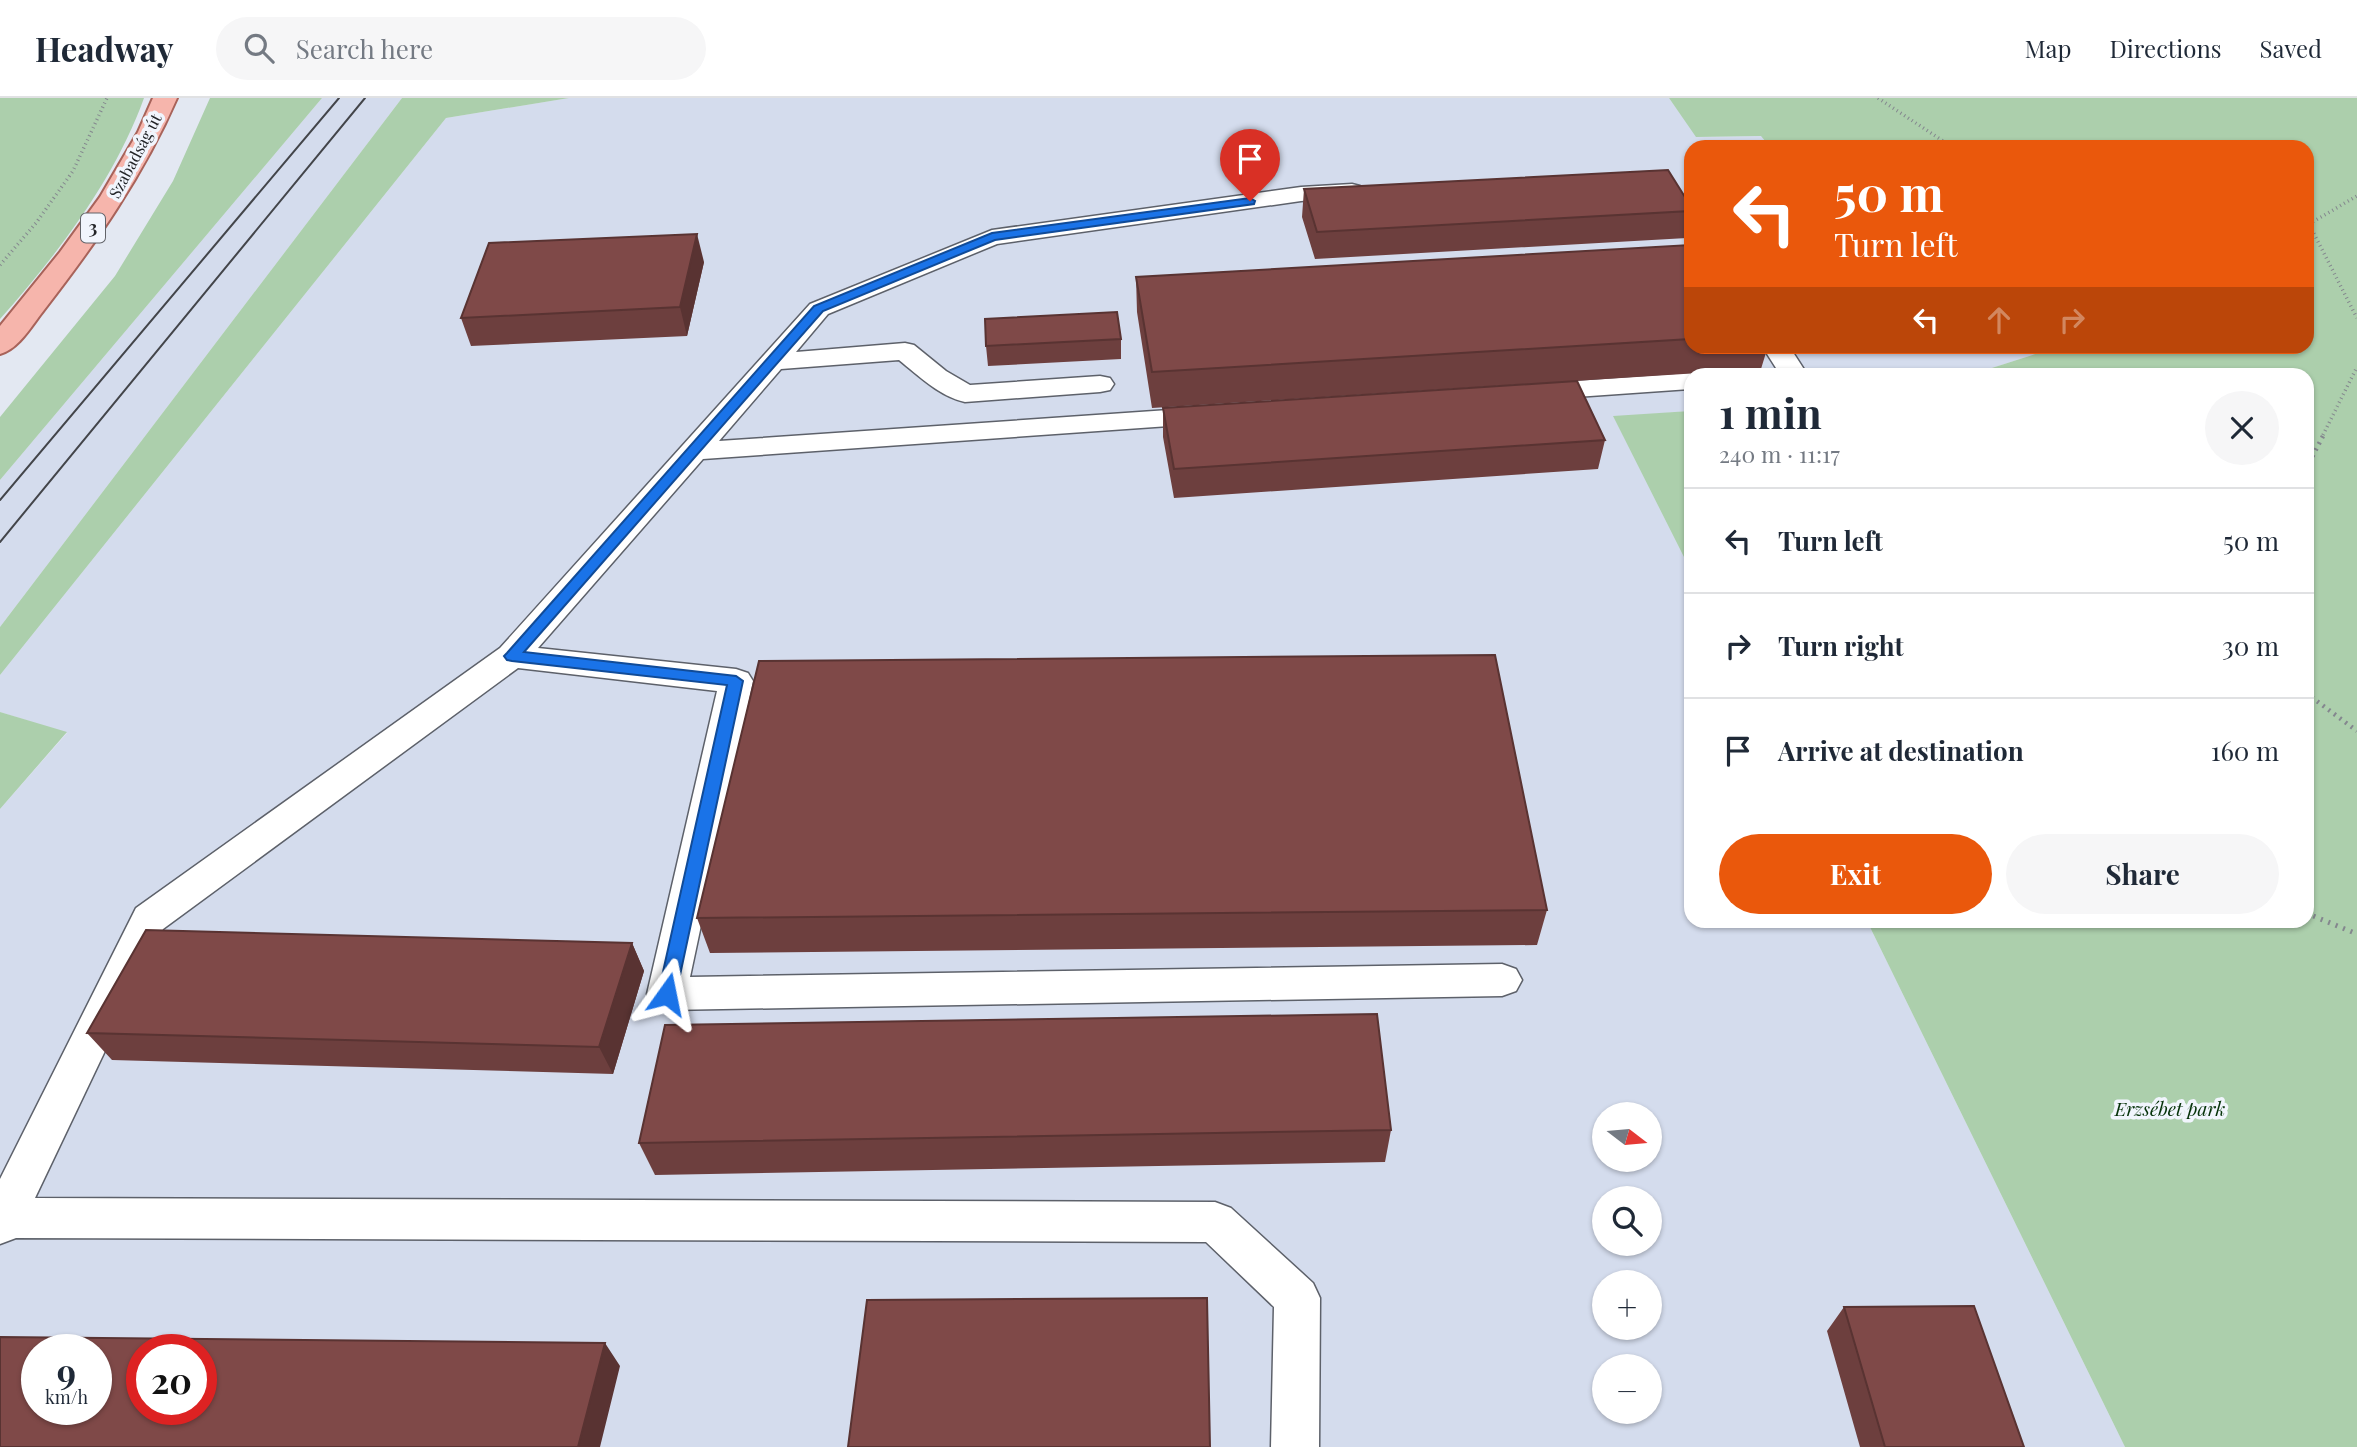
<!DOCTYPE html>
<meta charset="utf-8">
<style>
body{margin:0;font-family:"Playfair Display",serif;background:#f6f6f7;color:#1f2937;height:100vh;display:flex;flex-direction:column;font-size:26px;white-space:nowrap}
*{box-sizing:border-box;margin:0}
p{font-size:23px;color:#747a83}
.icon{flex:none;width:38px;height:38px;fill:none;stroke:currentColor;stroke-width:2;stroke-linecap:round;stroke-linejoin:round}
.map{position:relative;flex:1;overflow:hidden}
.drawer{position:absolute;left:1684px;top:270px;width:630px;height:560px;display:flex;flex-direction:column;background:#fff;border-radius:21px;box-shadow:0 2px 5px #0004}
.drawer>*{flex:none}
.guide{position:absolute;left:1684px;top:42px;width:630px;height:214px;border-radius:21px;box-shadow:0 2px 5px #0004;background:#ea580c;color:#fff;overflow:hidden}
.needle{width:46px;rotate:106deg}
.tools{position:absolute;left:1592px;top:1004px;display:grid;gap:14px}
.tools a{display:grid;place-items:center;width:70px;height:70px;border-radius:50%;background:#fff;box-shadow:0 2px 5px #0004;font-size:35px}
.speed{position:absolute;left:21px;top:1236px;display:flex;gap:14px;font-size:35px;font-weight:700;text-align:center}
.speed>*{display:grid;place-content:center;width:91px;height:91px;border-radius:50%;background:#fff;box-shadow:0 2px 5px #0004;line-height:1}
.speed small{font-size:18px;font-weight:400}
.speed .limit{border:10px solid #d22;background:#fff;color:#111}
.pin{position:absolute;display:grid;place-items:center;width:60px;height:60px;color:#fff;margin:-72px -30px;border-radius:50% 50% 50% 0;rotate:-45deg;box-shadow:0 0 7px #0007}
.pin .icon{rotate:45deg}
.me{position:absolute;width:77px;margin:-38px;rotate:12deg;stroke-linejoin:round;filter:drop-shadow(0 0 5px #0008)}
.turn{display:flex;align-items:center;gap:24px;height:147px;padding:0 35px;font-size:32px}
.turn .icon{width:91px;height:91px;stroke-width:2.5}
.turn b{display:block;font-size:49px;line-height:60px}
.lanes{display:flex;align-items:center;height:66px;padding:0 35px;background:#0003;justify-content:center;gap:35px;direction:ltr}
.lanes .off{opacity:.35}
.round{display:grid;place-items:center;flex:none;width:74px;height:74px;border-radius:37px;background:#f6f6f7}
.headline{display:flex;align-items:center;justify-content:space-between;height:119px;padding:0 35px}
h1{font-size:42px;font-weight:700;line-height:52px}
.button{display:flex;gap:14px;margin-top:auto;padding:14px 35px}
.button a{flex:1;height:80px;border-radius:42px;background:#ea580c;color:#fff;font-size:28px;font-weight:700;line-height:80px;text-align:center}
.button a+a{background:#f6f6f7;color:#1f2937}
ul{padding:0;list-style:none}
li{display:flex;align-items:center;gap:21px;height:105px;padding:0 35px;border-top:2px solid #e0e1e3}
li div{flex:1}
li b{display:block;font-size:26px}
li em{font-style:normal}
header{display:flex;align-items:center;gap:42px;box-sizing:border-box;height:98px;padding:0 35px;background:#fff;border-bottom:2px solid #e0e1e3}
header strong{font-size:33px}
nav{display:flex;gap:38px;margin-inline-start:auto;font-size:24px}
.search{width:490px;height:63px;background:#f6f6f7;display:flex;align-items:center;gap:18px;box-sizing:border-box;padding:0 24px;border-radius:38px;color:#747a83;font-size:26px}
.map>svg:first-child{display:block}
</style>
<header>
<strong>Headway</strong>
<div class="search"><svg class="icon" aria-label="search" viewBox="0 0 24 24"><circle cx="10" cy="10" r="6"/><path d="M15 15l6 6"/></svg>Search here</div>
<nav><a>Map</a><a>Directions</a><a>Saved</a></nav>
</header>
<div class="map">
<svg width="2357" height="1349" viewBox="0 0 2357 1349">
<rect width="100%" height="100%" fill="#e3e8f2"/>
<!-- built -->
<path fill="#d4dced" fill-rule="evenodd" d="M322,0H402L0,529V382Z
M569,0H1669L1697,39L1762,38L1770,49H1690V248L2057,249L1973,276H1690V313L1614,319L1690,471V822L1867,823L2125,1349H0V711L67,635L0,614V577L446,20ZM1605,1017H1650V1062H1605ZM1605,1101H1650V1146H1605ZM1605,1185H1650V1230H1605ZM37,1251H96V1311H37ZM142,1251H201V1311H142ZM1605,1269H1650V1314H1605Z"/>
<!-- green -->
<path fill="#accfac" d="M0,0H144C115,81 57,157 0,221Z
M210,0H322L0,382V319L115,178L173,83Z
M402,0H569L446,20L0,577V529Z
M1669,0H2357V1349H2125L1867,823L2306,822V276H1973L2057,249L2306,248V49H1770L1761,38L1696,39Z
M1690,313V471L1613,318Z
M0,614L67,634L0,711Z"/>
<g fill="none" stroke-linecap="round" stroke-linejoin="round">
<!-- service casing -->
<g stroke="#5d616a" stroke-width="3">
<path id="service" d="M1352,86L1360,88L1364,93L1360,98L1301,103L997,146L828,216L796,254L905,245L914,247L946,273L970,287L1100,278L1110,280L1114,286L1110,292L1100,294L965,304C939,298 919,278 899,262L781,271L719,343L1212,309L1222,311L1226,317L1222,323L1212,325L703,361L538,550L736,571L748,575L753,583L690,879L1502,866L1516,871L1522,882L1516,893L1502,898L667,912L653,908L647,896L717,593L518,570L163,831L35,1100L1215,1104L1231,1110L1313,1185L1320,1200L1319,1349H1271L1274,1209L1206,1144L16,1140L0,1146V1081L136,810L500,550L810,206L992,132L1301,89Z
M1762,248H1789L1807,276H1772L1776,270Z
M1690,275L1697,276H1690V291L1533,302L1523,300L1519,294L1523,288L1533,286Z"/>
</g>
<!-- primary casing -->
<g stroke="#a8635a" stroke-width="4">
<path id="primary" d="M153,0H177C143,78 96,145 44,212C32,227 19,251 0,256V228L60,154L100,99L138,34Z"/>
</g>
<!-- path-far2 -->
<path stroke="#84878e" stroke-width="3.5" stroke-dasharray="1 3.5" stroke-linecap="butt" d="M1878,0L1952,49
M2306,126H2309L2357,220
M2309,126L2357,98
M0,167L36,125L73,73L107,0
M2323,337L2357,269"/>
<!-- path-far1 -->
<path stroke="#84878e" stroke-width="4.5" stroke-dasharray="2 5" stroke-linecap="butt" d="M2306,371L2324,336
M2306,595L2357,633"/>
<!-- path -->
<path stroke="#84878e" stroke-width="5" stroke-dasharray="2 6" stroke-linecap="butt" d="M2306,815L2357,836"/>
<!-- service -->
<use href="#service" fill="#fff" fill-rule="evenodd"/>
<!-- primary -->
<use href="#primary" fill="#f6b5ac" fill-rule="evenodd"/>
<!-- tram -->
<path stroke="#43454a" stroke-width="2" d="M0,402L339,0
M0,444L365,0"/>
</g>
<!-- wall -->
<path fill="#6d3f3e" d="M1304,91L1690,107V127L1687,140L1315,161L1302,119Z
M1690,147V248H1768L1761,271L1152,310L1137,214L1136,179Z
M704,164L687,238L471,248L461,220Z
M1121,241V261L988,268L986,248Z
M1163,310L1605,342L1598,371L1174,400L1163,339Z
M1547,812L1537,847L710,855L697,820Z
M632,845L644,873L613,976L112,962L87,935Z
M1391,1032L1385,1064L655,1077L639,1045Z
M1844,1209L2024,1349H1860L1827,1233Z"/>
<!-- shaded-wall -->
<path fill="#593332" d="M697,136L704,164L687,238L680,209Z
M632,845L644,873L613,976L599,949Z
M605,1245L620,1268L600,1349H578Z"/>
<!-- building -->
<path fill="#7f4948" stroke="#593332" stroke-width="2" fill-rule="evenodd" d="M1668,72L1690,107V113L1317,134L1304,91Z
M697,136L680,209L461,220L489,145Z
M1690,147V241L1152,274L1136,179Z
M1117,214L1121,241L986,248L985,221Z
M1577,283L1605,342L1174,371L1163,310Z
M1495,557L1547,812L697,820L759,563Z
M146,832L632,845L599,949L87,935Z
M1377,916L1391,1032L639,1045L665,927Z
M1207,1200L1210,1349H848L867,1202Z
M1974,1208L2024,1349H1885L1844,1209Z
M0,1239L605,1245L578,1349H0ZM37,1251H96V1311H37ZM142,1251H201V1311H142Z"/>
<!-- route -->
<path fill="#1a73e8" stroke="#114b97" stroke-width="2" d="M1250,100L1255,103L1254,106L995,142L823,213L524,554L736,578L743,583L676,896L673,901L667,903L661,901L658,896L727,587L512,563L507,562L504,558L507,555L814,208L992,135Z"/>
<g text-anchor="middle" stroke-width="7" stroke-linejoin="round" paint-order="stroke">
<!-- far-street labels -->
<g font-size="16" fill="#232529" stroke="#f1f5fd">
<text transform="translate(135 58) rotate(-62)" y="6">Szabadság út</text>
</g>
<!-- shield labels -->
<rect fill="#f1f5fd" stroke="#616369" stroke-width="2" x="81" y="115.5" width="24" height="29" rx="5"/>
<g font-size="18" font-weight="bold" fill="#232529">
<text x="93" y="136">3</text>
</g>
<!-- park labels -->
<g font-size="19" font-style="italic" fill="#06330a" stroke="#f1f5fd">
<text x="2170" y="1018">Erzsébet park</text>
</g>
</g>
</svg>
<div class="tools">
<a><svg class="needle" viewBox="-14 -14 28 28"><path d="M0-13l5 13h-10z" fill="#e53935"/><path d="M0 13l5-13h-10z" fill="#747a83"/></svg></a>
<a><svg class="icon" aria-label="search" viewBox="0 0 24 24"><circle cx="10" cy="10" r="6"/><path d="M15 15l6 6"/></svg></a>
<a>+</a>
<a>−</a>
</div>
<div class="speed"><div>9<small>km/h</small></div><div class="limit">20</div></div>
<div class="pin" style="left:1250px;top:103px;background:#d93025"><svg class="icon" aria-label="arrive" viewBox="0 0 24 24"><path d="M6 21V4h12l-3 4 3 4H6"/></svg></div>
<svg class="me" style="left:667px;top:896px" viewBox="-20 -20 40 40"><path d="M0-17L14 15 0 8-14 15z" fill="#1a73e8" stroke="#fff" stroke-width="4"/></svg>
<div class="guide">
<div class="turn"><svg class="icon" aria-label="left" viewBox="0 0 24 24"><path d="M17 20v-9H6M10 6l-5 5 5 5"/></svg><div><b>50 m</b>Turn left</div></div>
<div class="lanes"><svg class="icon" aria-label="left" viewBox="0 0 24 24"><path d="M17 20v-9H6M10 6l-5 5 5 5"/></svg><svg class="icon off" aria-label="ahead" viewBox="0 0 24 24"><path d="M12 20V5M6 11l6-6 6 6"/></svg><svg class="icon off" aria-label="right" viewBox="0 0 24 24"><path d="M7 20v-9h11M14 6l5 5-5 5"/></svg></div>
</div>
<section class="drawer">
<div class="headline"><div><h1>1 min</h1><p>240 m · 11:17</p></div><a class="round"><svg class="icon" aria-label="close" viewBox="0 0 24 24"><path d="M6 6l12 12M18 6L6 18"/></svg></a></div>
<ul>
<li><svg class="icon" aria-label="left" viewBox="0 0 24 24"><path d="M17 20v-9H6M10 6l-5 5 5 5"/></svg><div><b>Turn left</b></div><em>50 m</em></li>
<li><svg class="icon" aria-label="right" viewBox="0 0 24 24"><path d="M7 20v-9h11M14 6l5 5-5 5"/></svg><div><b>Turn right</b></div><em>30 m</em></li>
<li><svg class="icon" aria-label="arrive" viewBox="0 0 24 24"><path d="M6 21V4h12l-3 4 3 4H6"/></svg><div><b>Arrive at destination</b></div><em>160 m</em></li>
</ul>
<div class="button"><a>Exit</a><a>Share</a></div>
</section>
</div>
